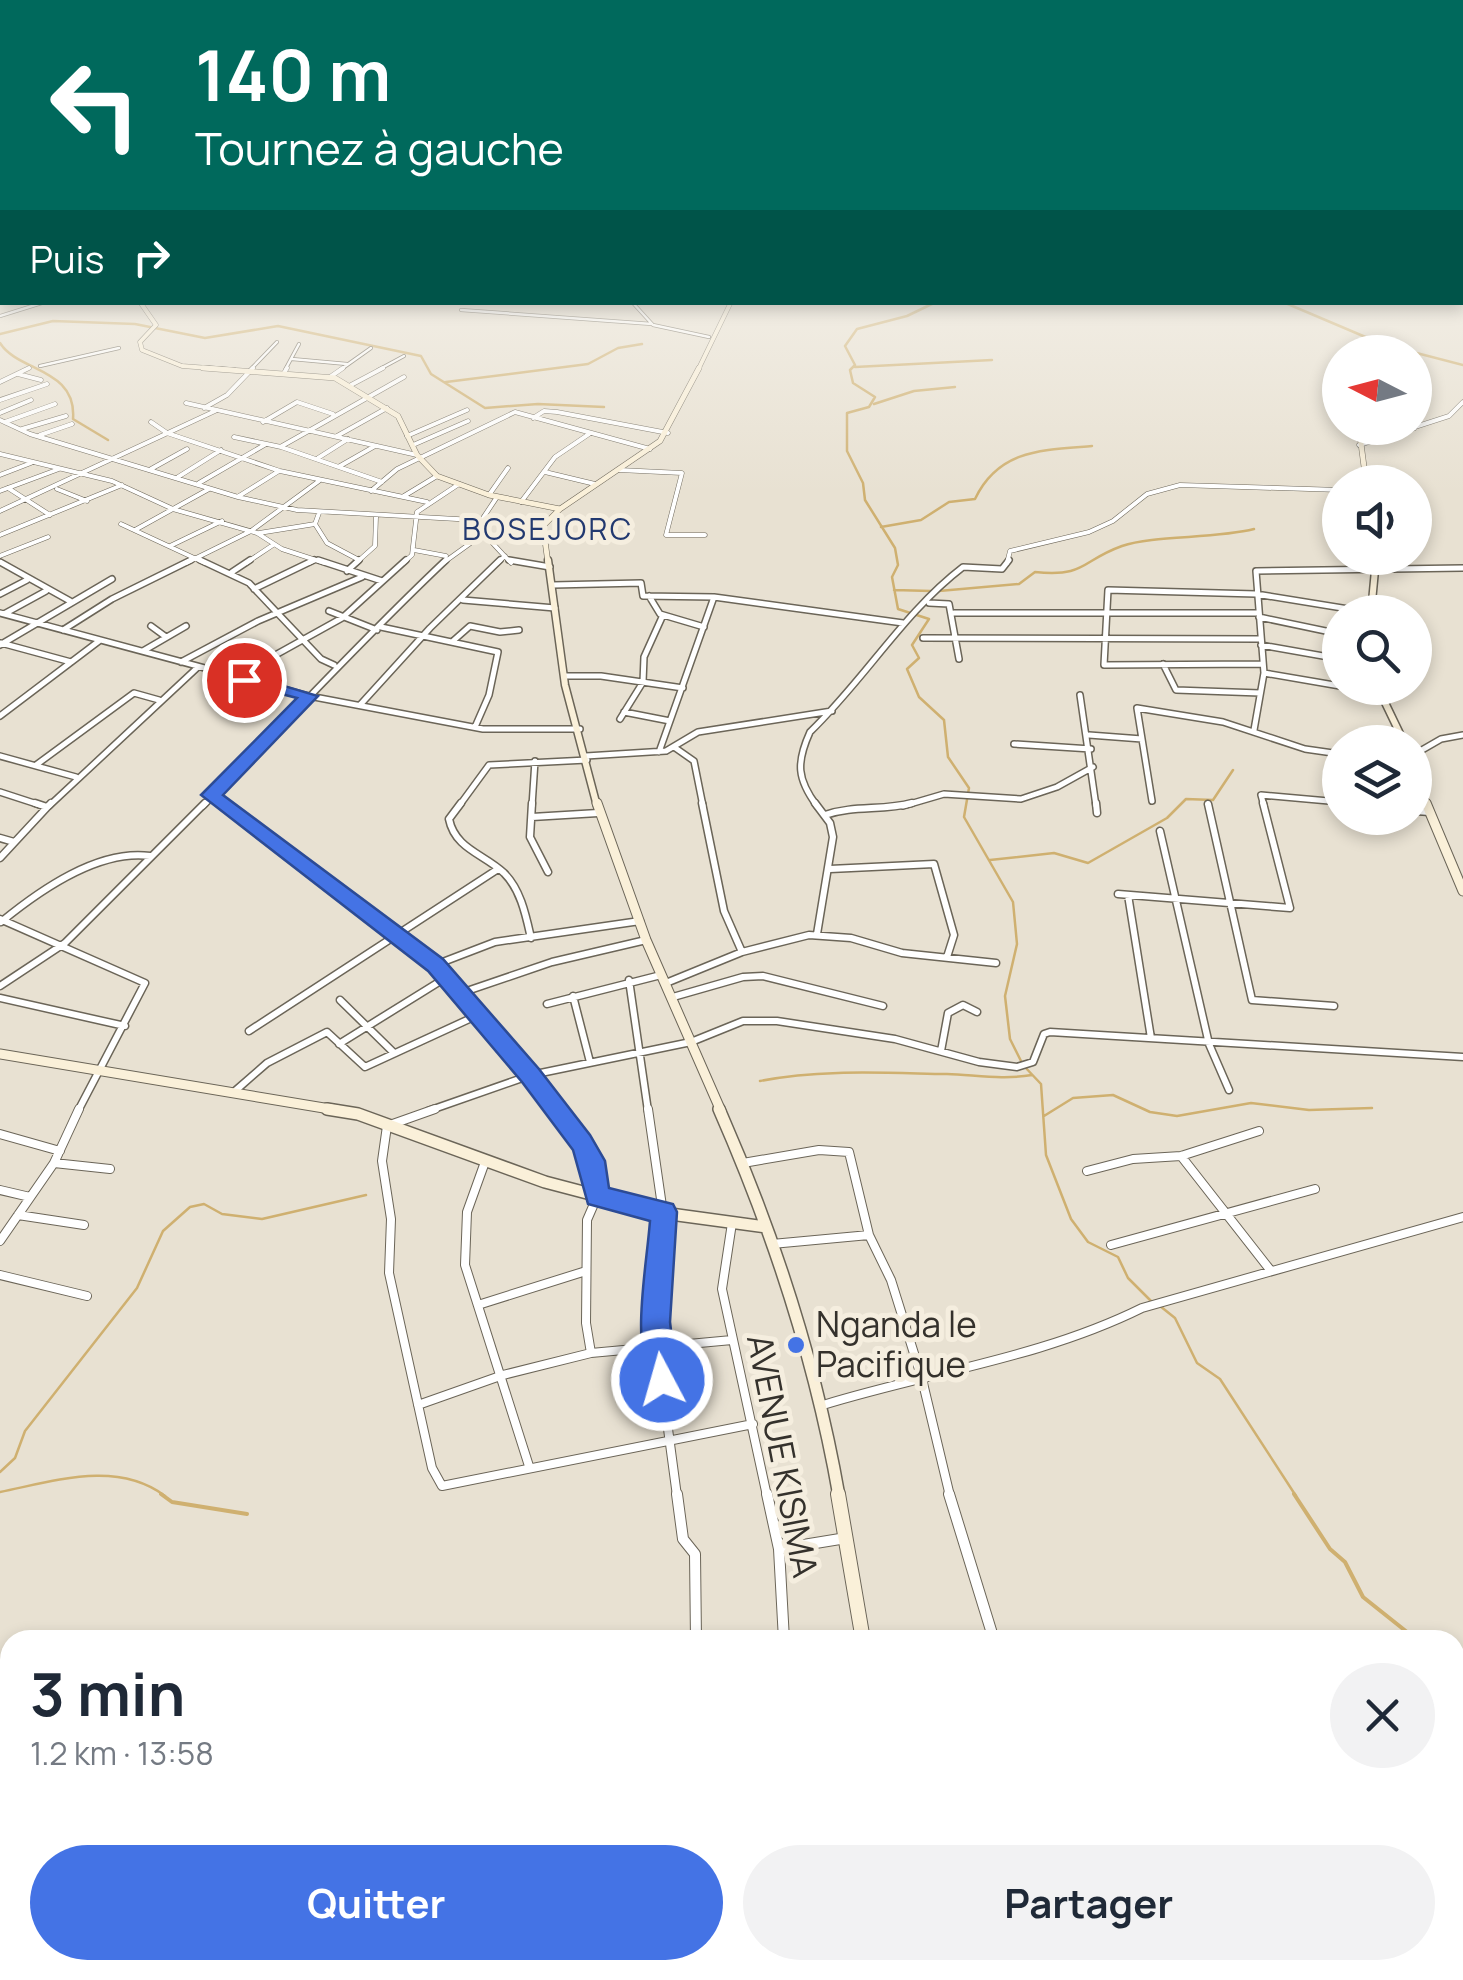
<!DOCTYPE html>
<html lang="fr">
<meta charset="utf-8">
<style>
body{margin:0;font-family:Manrope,sans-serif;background:#f2f2f3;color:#1f2937;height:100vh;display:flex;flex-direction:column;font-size:38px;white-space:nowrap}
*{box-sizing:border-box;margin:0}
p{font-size:32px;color:#747a83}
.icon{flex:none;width:55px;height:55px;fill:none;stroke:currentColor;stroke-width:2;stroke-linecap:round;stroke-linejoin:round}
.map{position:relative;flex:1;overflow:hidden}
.side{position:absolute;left:0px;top:1630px;width:1465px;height:350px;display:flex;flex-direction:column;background:#fff;border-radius:30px 30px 0 0;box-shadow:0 5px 15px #0003}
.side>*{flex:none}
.top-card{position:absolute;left:0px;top:0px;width:1465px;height:305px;box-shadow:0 5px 15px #0003;background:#00695c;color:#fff;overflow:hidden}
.needle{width:65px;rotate:276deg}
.controls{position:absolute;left:1322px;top:335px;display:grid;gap:20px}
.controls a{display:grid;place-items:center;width:110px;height:110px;border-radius:50%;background:#fff;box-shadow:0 5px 15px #0003;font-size:50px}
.pin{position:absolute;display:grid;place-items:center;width:85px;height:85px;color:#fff;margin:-42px;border:5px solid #fff;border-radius:50%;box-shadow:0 2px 10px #0007}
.me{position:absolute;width:110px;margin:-55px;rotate:354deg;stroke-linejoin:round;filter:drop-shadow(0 0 8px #0008)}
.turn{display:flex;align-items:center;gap:35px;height:210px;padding:0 30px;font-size:45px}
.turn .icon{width:130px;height:130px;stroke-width:2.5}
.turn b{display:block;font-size:70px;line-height:85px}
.then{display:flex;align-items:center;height:95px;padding:0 30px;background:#0003;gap:20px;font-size:38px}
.round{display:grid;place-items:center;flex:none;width:105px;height:105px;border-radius:52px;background:#f2f2f3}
.overview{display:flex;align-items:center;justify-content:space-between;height:170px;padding:0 30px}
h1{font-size:60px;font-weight:700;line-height:75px}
.primary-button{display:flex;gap:20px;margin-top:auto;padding:20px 30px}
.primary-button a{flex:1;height:115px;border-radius:60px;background:#4473e5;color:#fff;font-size:40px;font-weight:700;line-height:115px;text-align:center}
.primary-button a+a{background:#f2f2f3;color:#1f2937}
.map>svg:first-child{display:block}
</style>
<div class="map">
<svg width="1463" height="1980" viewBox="0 0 1463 1980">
<rect width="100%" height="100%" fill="#e8e1d2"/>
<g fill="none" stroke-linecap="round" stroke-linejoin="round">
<!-- stream-far1 -->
<path stroke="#cfb070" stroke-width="2.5" d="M936,302L907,316L857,329L845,346L855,365L850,370L853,383L875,397L869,407L847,413V451L863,483L865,500L895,548L898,565L892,577L898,609L929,619L912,645L919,658L907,669L919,697L944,720L948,757L969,788L964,817L1013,902L1017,944L1005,996L1010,1039L1023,1065L1041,1084L1046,1155L1071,1219L1088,1242L1118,1257L1128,1278L1153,1303
M1283,302L1382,344L1463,365
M0,334L53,321L135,324L205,338L278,326L421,356L431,374L485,408L538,404L604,407
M0,343C18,372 77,368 73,419L108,440
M855,367L992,360
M446,382L588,364L618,348L642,344
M874,404L914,391L955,387
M881,527L921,520L949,502L975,499C999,449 1043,450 1092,446
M894,590L931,591
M939,591L1019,584L1035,572C1087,577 1080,561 1122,546C1153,535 1215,539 1254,529
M990,860L1054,853L1088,863L1167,818L1186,799L1213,800L1233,770
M760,1081C820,1069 885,1073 947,1074C976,1075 1003,1080 1032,1075
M1044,1116L1073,1098L1113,1095L1150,1112L1177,1116L1251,1103L1309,1110L1372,1108
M1160,1306L1175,1318L1197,1363L1220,1379L1296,1496
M0,1472L15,1458L25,1431L137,1288L163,1231L190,1207L204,1204L222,1214L262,1219L366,1195
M0,1492C55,1481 117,1460 165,1496"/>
<!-- stream -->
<path stroke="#cfb070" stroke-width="4" d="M161,1494L172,1502L247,1514
M1294,1494L1330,1549L1345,1562L1363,1597L1417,1640
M1455,1709L1463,1717"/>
<!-- street-far5 casing -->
<g stroke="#6b6558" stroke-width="4">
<path id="street-far5" d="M632,302L653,325L709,337
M461,310L652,324
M0,316L45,302
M292,359L347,364
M40,366L119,348
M25,370L29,368
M250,370L277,342
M285,370L299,344
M340,370L371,348
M378,370L404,356"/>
</g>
<!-- street-far4 casing -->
<g stroke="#6b6558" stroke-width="5">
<path id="street-far4" d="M284,373L287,368
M18,374L41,380
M330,377L343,368
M0,382L29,368
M351,385L383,368
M0,400L47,384
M186,403L417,455
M204,408L227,395L253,368
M0,413L31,400
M533,418L544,411L557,412L668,433
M0,420L30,434L238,497L297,510L544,524
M5,422L55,404
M151,422L167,433L280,471L427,502
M263,422L297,402L333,414
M1415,427L1449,416L1463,402
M22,429L66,416
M40,435L72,424
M337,436L387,408
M407,436L467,410
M234,437L281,447L382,482
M413,445L468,421
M1359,445L1415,428
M282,446L404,377
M0,454L112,481L173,509L257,533L282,549L325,563
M318,458L348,439
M340,466L375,446
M151,469L187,449
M619,470L682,473L666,535H705
M545,472L595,484
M0,475L31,463
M178,477L221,450
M199,483L266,444
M8,488L50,515
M57,489L87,501
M0,491L59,469
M371,491L397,469L515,412L650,449
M489,495L508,468
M239,496L279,471
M404,496L437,476
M521,502L555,457L589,434
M0,511L215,411
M319,513L315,524L327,543L359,560
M481,521L497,497
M488,522L486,536L511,563
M121,524L205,563
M135,530L209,489
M259,533L315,524
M0,535L122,485
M170,546L222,521
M414,550L446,556
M0,556L48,537
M186,563L251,531L319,481
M246,563L273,545
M309,563L315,560
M356,563L375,546L376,517
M403,563L412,555L417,512L459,484
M443,563L486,532
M497,563L505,556
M1007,563L1010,551L1089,532L1113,521L1147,494L1180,485L1340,490"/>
</g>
<!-- street-far3 casing -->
<g stroke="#6b6558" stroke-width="8">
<path id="street-far3" d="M200,560L249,583L321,659L334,665
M318,560L382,581
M509,560L550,567
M0,562L70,601
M347,571L359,560
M232,572L250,560
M553,585L641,583L643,596L714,597L903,623
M254,589L314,560
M0,594L27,580
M649,596L660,614L704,627
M463,600L555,608
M929,603L949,604L959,659
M329,611L377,630
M0,613L309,696L483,729H580
M954,613H1259
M4,614L46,591
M1259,617L1340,634
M151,626L166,637
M381,627L498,652L489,695L475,727
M63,630L112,599L191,560
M923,638L1261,639
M453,641L470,626L500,632L519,630
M1,643L71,662
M0,645L112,579
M1261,645L1340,659
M143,651L186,626
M181,662L258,621L362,577
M1163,664L1176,690L1260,693
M1263,664L1104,665L1108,590L1256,594L1367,612
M1264,673L1340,686
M564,676H601L683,688
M245,679L270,658L342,618L406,560
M1352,688L1379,692
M1080,695L1096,806
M360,705L430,628L500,560
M624,712L670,721
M0,716L99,641
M620,719L643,682L644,657L663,615
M1254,730L1264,673L1256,571L1463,568
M1089,735L1142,739
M1014,744L1091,749
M674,747L694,761L703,806
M659,752L714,597
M1415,754L1441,739L1463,735
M0,756L76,777
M586,756L666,751L698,732L832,711
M36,765L134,693L159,700
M0,792L43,806
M211,795L225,806
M1152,801L1137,708L1223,722L1305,749L1340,754
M49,806L198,667
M203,806C285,724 362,639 446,560
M459,806L489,765L587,760
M532,806L535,761
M817,806C797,779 796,763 810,732C865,679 904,612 963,567L1002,569L1009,560
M903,806L944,794L1021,799L1057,787L1093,767
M1264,806L1261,795L1340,802"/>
</g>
<!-- street-far2 casing -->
<g stroke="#6b6558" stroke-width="9">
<path id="street-far2" d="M35,803L47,807
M222,803L435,965L558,1111
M461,803L449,819C455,849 484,854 504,873C521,890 526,916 531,938
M532,803L530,837L548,872
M702,803L724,911L742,952
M815,803L830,823L833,837L817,934
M1096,803L1097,813
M1208,804L1252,1000L1334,1006
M1415,811L1430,812
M825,815C854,805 883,811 912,803
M532,817L598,813
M1160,831L1209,1044L1229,1090
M0,838L14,842
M0,858L51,803
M830,869L934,864L954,935L947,957
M1118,894L1290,908L1263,803
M1128,895L1151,1038
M0,919L145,983L78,1111
M1,922C40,890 98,849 150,856
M435,965L495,942L640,921
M629,980L648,1111
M666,983L742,952L809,935L851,938L902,953L996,963
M0,986L65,943L205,803
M461,993L552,962L646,940
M573,996L590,1062
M673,997L743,977L763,976L883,1006
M0,998L125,1026
M340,1000L393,1052
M547,1004L661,975
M249,1031L498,869
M339,1044L447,977
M941,1051L948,1013L963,1005L977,1012
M235,1091L267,1063L327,1032L365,1067L478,1015
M428,1111L531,1075L691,1042L743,1021H777L895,1039L979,1062L1017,1067L1033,1062L1044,1034L1050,1032L1463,1057"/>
</g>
<!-- street-far1 casing -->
<g stroke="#6b6558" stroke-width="10">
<path id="street-far1" d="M435,1109L387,1126L382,1161L391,1219L389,1273L432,1468L442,1486L753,1424
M556,1109L592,1161L597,1197L587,1220L586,1323L591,1353
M648,1109L663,1213L657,1347L677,1496
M0,1134L60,1151
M1181,1156L1271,1271
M485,1162L467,1212L465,1265L529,1466
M54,1163L110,1169
M743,1163L819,1150L849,1152L869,1235L891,1280L922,1379L950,1496
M1087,1171L1133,1159L1181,1156L1259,1131
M0,1190L30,1197
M18,1215L84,1225
M732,1223L722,1289L767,1496
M0,1241L54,1163L79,1109
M772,1244L869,1235
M1111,1245L1315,1189
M0,1275L87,1296
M478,1305L586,1271
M418,1405L503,1375L591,1353L732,1340
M823,1405C930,1372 1041,1358 1142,1308L1463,1217"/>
</g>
<!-- street casing -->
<g stroke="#6b6558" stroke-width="12">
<path id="street" d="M677,1494L683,1539L695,1554L696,1640
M767,1494L779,1549L784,1640
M949,1494L994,1640
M779,1549L846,1538
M0,1748L10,1749
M0,1883L10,1887
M1455,1906L1463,1916
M664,1970L704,1980
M1092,1970L1096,1980
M1268,1970L1274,1980
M1382,1970L1390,1980
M920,1973L979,1970
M159,1980L162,1970
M411,1980L413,1970
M1207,1980L1218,1970"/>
</g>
<!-- secondary-far5 casing -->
<g stroke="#6b6558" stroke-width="5">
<path id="secondary-far5" d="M140,302L156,325L140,342L142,350L182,366L235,370
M698,370L731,302"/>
</g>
<!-- secondary-far4 casing -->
<g stroke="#6b6558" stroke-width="6">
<path id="secondary-far4" d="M203,368L335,378L398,416L417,455L437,476L489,495L560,509
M1359,428L1366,482
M548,563L543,526L560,509L660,441L699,368
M1376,563V558"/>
</g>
<!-- secondary-far3 casing -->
<g stroke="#6b6558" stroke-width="9">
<path id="secondary-far3" d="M548,560L565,685L597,806
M1371,612L1376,560
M1378,688L1404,742
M1415,776L1427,806"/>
</g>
<!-- secondary-far2 casing -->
<g stroke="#6b6558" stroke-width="11">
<path id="secondary-far2" d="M597,803L646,940L721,1111
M1426,803L1463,891
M0,1054L342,1111"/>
</g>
<!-- secondary-far1 casing -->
<g stroke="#6b6558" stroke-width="14">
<path id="secondary-far1" d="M327,1109L358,1114L545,1182L663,1213L766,1227
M719,1109C773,1232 816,1364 839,1496"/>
</g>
<!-- secondary casing -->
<g stroke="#6b6558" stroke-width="16">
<path id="secondary" d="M838,1494L863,1640
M919,1970L920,1980"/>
</g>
<!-- street-far5 -->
<use href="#street-far5" stroke="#fff" stroke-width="2.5"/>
<!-- street-far4 -->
<use href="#street-far4" stroke="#fff" stroke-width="4"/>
<!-- street-far3 -->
<use href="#street-far3" stroke="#fff" stroke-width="5"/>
<!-- street-far2 -->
<use href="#street-far2" stroke="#fff" stroke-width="6"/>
<!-- street-far1 -->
<use href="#street-far1" stroke="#fff" stroke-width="8"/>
<!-- street -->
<use href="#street" stroke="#fff" stroke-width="10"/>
<!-- secondary-far5 -->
<use href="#secondary-far5" stroke="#faf0d9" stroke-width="4"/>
<!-- secondary-far4 -->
<use href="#secondary-far4" stroke="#faf0d9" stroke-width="5"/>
<!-- secondary-far3 -->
<use href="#secondary-far3" stroke="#faf0d9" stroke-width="6"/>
<!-- secondary-far2 -->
<use href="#secondary-far2" stroke="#faf0d9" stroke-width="9"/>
<!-- secondary-far1 -->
<use href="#secondary-far1" stroke="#faf0d9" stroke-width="11"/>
<!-- secondary -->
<use href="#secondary" stroke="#faf0d9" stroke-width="14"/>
</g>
<!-- sky -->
<linearGradient id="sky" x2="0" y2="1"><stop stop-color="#9eb2b8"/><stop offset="0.44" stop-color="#f5f2eb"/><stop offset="1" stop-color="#f5f2eb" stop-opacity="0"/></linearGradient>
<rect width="1463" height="493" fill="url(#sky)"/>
<!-- route -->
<path fill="#4473e5" stroke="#2c4b95" stroke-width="2.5" d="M244,674L318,696L223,795L443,959L539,1069L590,1135L605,1161L609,1188L673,1204L677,1212L670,1322L677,1380L672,1389L662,1393L652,1389C631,1341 646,1272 650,1221L588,1204L573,1150L522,1082L428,971L201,795L297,698L238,683L235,680Z"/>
<!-- markers -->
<circle fill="#4473e5" stroke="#f5eedf" stroke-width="4" cx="796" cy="1345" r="10"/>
<g text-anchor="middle" stroke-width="10" stroke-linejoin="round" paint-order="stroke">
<!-- far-quarter labels -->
<g font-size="30" letter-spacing="2.5" fill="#223970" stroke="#f5eedf">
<text x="548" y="540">BOSEJORC</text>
</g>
<!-- near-poi labels -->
<g font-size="35" fill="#34312c" stroke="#f5eedf" text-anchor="start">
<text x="816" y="1337">Nganda le<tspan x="816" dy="40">Pacifique</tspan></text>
</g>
<!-- near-street labels -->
<g font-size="35" fill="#34312c" stroke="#f5eedf">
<text transform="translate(782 1456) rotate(79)" y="12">AVENUE KISIMA</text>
</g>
</g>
</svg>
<div class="controls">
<a><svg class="needle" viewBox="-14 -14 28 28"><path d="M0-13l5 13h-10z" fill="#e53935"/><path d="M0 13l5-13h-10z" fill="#747a83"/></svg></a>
<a><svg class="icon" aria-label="sound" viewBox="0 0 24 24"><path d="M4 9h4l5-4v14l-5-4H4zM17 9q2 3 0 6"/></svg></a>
<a><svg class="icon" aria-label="search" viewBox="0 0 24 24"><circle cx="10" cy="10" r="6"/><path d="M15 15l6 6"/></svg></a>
<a><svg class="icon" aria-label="layers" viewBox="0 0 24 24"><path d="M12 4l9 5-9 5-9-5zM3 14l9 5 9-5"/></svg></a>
</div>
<div class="pin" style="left:244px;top:680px;background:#d93025"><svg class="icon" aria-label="arrive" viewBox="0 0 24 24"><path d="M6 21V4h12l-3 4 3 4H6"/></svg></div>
<svg class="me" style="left:662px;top:1380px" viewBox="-20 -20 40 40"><circle r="17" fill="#4473e5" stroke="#fff" stroke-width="3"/><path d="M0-11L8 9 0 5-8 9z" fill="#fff"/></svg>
<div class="top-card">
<div class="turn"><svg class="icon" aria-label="left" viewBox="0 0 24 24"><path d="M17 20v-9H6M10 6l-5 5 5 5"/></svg><div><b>140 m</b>Tournez à gauche</div></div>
<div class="then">Puis<svg class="icon" aria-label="right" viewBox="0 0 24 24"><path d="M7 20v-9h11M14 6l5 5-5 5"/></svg></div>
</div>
<section class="side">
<div class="overview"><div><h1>3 min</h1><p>1.2 km · 13:58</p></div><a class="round"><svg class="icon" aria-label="close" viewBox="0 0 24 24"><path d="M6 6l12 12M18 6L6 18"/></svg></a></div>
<div class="primary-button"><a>Quitter</a><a>Partager</a></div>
</section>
</div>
